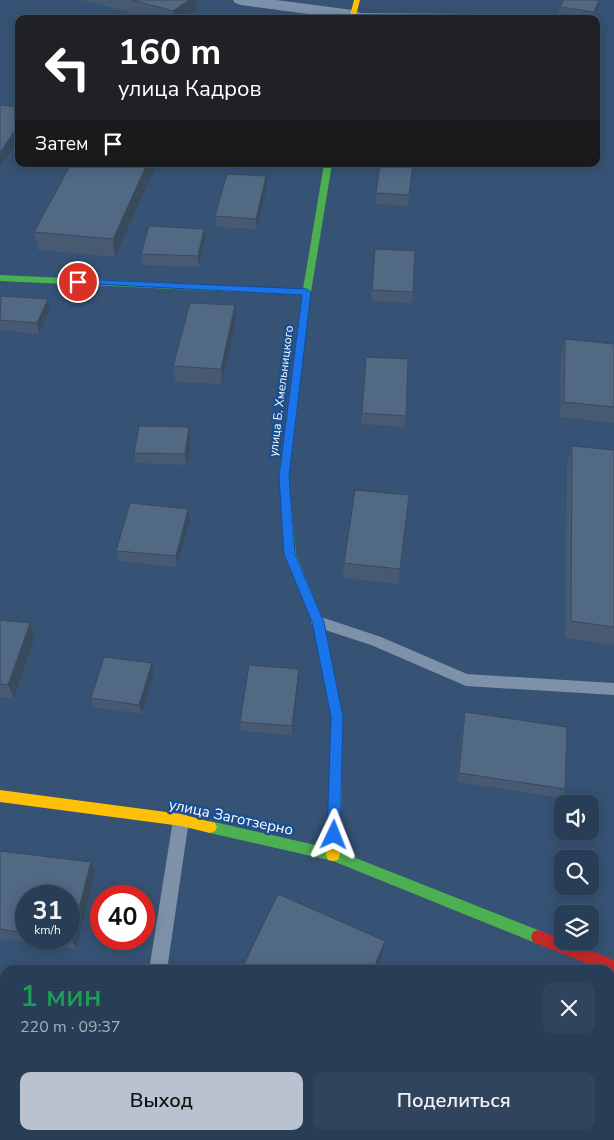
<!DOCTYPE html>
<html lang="ru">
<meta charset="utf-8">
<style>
body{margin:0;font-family:"Nunito Sans",sans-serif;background:#30455d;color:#f1f3f6;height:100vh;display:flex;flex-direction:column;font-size:19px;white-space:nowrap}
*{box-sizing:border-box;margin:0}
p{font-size:16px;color:#a5aeba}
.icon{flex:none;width:28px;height:28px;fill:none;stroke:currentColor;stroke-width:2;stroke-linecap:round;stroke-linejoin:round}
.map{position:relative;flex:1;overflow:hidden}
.panel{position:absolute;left:0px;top:965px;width:615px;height:175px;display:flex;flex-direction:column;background:#283e57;border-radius:15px 15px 0 0;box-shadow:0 2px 12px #0003,0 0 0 1px #44576d}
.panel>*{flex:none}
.hud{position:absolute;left:15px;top:15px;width:585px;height:152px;border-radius:10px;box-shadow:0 2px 12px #0003,0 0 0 1px #44576d;background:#202124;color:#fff;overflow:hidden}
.controls{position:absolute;left:554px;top:795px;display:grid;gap:10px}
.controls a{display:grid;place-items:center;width:45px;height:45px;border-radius:10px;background:#283e57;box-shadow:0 2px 12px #0003,0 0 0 1px #44576d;font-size:25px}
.speed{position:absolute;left:15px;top:885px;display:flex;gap:10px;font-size:25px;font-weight:700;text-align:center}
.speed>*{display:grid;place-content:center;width:65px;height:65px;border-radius:50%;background:#283e57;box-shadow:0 2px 12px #0003,0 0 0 1px #44576d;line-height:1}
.speed small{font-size:12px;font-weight:400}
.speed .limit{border:8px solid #d22;background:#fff;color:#111}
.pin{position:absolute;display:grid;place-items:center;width:42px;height:42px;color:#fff;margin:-21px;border:2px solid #fff;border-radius:50%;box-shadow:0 1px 5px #0007}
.me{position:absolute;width:55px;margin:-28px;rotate:2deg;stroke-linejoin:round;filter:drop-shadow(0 0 4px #0008)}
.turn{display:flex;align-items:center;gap:18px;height:105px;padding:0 20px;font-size:22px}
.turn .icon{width:65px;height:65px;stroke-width:2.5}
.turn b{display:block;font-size:35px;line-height:42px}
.then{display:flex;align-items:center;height:48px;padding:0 20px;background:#0003;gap:10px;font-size:19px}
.round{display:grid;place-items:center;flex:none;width:52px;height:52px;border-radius:10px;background:#30455d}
.head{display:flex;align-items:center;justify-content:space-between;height:85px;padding:0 20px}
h1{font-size:30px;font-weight:600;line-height:38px;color:#1e9e55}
.primary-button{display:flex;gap:10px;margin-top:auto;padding:10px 20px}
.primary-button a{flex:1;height:58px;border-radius:10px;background:#b9c2ce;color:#111;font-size:20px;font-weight:600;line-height:58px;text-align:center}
.primary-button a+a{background:#30455d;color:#f1f3f6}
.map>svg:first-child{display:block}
</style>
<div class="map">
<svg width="614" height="1140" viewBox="0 0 614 1140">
<rect width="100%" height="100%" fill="#365274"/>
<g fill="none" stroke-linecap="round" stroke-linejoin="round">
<!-- lane -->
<path fill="#7d92a8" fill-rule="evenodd" d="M350,13L475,14L499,19L353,17H350Z
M318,616L381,637L467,674L614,683V695L466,686L371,645L313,626L311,622L313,618Z
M181,812L187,815L189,820L167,970H149L173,820L175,815Z
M122,1135H142L141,1140H121Z"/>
<!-- street -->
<path fill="#7d92a8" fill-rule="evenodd" d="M233,0H276L353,10L359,12L361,15L357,19H345L241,5L235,3Z"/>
<!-- fast -->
<path fill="#4caf50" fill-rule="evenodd" d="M324,164H332L311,292L289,477L296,554L324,622L343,717L342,768L341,772L336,774L331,772L330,768L331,717L312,622L284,554L279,477L302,295L0,281V275L303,289Z
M210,821L333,849L543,932L545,937L543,942L538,944L333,861L210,833L205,831L203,827L205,823Z"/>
<!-- slow -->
<path fill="#ffc107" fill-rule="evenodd" d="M354,0H360L355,19H349Z
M336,762L341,764L342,768L340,855L338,860L333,861L328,860L326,855L330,768L331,764Z
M0,790L181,814L215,823L217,827L215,831L210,833L181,826L0,802Z"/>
<!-- jam -->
<path fill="#c62828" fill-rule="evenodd" d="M538,930L562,939V941H567L614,960V974L610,973V970H603L533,942L531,937L533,932Z"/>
</g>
<!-- wall -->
<path fill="#475a72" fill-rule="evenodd" d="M83,0H196L197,9L183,19H152Z
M563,0H599L598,7L594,19H570L558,17L560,7Z
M157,164L115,257L38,250L34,232Z
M413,164L408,206L375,204L376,193Z
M267,187L257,229L216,227L215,216Z
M205,239L199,267L142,265L141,254Z
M372,290L413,292L412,303L371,301Z
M0,297L48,299L50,310L39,334L0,330Z
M236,320L222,384L175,382L173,366Z
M565,339L614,344V423L560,417L561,355Z
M362,413L406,416L405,427L361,424Z
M189,427L191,438L187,465L136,463L134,453Z
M572,446L614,450V645L565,638L567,464Z
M409,495L398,584L343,578L344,563Z
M190,519L177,567L118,561L116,551Z
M0,620L30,623L35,637L14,699L0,697Z
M152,663L154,673L142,714L93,707L91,698Z
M299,669V679L292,735L241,731L240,722Z
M465,712L565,789L562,798L457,782L463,722Z
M0,851L95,873L76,949L0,939ZM26,896H69V939H26Z
M551,1135H610L614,1140H561Z"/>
<!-- shaded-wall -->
<path fill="#394a5c" d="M189,0H196L197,9L183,19H174L173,11Z
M599,0L598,7L593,19L594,12Z
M19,124V138L0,167V153Z
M147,164H157L115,257L113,239Z
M266,176L267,187L257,229L256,219Z
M204,229L205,239L199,267L198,256Z
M48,299L50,310L39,334L37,323Z
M235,305L236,320L222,384L221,369Z
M189,427L191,438L187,465L185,454Z
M188,509L190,519L177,567L176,556Z
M30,623L35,637L14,699L8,685Z
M152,663L154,673L142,714L139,705Z
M299,669V679L292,735V726Z
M91,862L95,873L76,949L71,938Z
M385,941L383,951L376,970H373Z"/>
<!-- building -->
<path fill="#526984" stroke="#394a5c" d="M132,0H189L173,11Z
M563,0H599L594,12L560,7Z
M519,16L536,19H518Z
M0,105L19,107V124L0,153Z
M71,164H147L113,239L34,232Z
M380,164H413L409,195L376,193Z
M227,174L266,176L256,219L215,216Z
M149,226L204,229L198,256L141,254Z
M375,249L415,251L413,292L372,290Z
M1,296L48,299L37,323L0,320Z
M190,303L235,305L221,369L173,366Z
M565,339L614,344V407L564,402Z
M366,357L408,359L406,416L362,413Z
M139,426L189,427L185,454L134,453Z
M572,446L614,450V627L571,621Z
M355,490L409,495L400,569L344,563Z
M130,503L188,509L176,556L116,551Z
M0,620L30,623L8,685L0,684Z
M104,657L152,663L139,705L91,698Z
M249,665L299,669L292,726L240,722Z
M465,712L567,727L565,789L459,773Z
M0,851L91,862L71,938H69V896H26V933L0,929Z
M278,894L385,941L373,970H241Z
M610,1050L614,1052V1140H581L571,1135H610Z"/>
<!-- route -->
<path fill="#1a73e8" stroke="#114b97" d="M78,279L307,289L311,292L289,477L295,554L324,622L343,717L340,835L338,840L334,842L329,840L327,835L331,717L312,622L284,554L279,477L302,295L75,283V280Z"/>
<g text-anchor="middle" stroke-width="5" stroke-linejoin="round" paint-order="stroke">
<!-- street labels -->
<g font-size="12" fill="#fff" stroke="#1b4f8f">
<text transform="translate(281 391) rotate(-83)" y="4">улица Б. Хмельницкого</text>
</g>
<!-- near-street labels -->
<g font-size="15" fill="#fff" stroke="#1b4f8f">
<text transform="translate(231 817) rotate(12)" y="5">улица Заготзерно</text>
</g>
</g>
</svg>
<div class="controls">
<a><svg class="icon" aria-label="sound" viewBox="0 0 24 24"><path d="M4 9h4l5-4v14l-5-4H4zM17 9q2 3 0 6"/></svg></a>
<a><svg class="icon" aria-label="search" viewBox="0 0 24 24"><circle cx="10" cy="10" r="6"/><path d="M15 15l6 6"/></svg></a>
<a><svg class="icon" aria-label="layers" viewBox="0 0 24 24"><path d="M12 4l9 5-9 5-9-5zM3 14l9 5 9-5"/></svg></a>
</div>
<div class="speed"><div>31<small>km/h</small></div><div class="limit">40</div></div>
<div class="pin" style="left:78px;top:282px;background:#d93025"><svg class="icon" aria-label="arrive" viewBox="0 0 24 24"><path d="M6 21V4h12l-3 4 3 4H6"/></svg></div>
<svg class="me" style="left:334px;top:835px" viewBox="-20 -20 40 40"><path d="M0-17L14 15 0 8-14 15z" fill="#1a73e8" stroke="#fff" stroke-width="4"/></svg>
<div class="hud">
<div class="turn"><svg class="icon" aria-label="left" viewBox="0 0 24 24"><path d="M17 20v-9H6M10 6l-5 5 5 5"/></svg><div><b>160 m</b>улица Кадров</div></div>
<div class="then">Затем<svg class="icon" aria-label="arrive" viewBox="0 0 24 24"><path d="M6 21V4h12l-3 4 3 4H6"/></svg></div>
</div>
<section class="panel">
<div class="head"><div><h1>1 мин</h1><p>220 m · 09:37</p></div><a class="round"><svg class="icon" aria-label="close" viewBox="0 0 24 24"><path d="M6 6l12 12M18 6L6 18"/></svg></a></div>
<div class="primary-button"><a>Выход</a><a>Поделиться</a></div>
</section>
</div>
